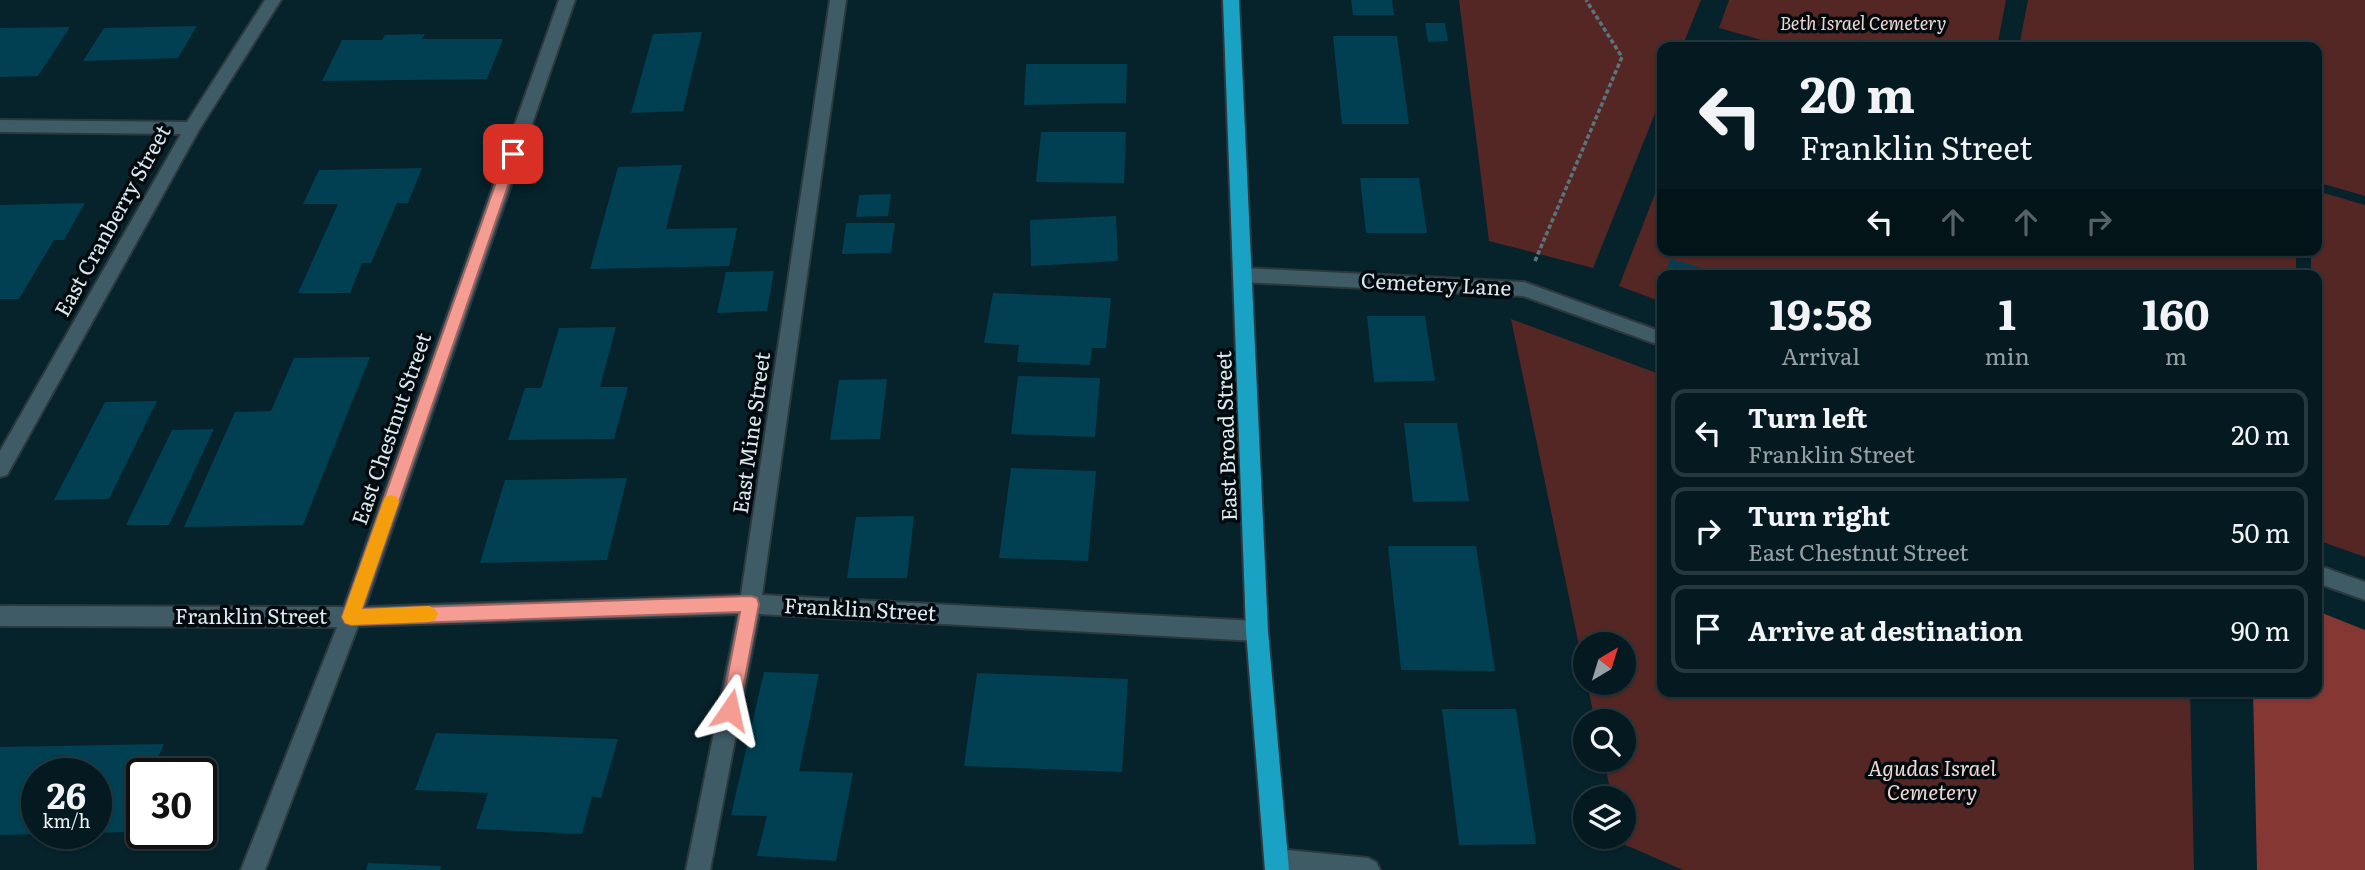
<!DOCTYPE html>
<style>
body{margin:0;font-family:Literata,serif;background:#0d2329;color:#f1f3f6;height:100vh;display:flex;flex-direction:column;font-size:26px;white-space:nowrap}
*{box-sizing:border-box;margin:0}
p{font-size:23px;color:#97a1a5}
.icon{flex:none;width:38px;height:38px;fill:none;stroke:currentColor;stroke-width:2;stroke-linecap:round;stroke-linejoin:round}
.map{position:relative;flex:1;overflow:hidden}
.drawer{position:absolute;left:1657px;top:270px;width:665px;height:427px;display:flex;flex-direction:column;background:#041a20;border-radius:14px;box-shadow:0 2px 5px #0004,0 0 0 2px #25383e}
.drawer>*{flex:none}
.banner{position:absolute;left:1657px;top:42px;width:665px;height:214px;border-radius:14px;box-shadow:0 2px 5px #0004,0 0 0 2px #25383e;background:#041a20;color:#f1f3f6;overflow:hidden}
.needle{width:46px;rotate:38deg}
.buttons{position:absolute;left:1573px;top:632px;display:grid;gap:14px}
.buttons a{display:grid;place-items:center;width:63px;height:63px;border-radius:50%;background:#041a20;box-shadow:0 2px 5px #0004,0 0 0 2px #25383e;font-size:35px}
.speed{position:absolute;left:21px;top:758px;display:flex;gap:14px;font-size:35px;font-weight:700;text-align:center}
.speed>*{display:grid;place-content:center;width:91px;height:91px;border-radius:50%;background:#041a20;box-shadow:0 2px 5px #0004,0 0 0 2px #25383e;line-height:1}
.speed small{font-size:18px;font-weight:400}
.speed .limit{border:4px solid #111;border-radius:10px;background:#fff;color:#111}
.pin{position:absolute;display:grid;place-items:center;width:60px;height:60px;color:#fff;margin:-30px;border-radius:14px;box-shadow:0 4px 10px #0006}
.me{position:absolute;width:77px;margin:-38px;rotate:11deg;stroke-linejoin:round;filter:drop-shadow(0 0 5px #0008)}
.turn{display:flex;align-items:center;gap:24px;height:147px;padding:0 28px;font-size:32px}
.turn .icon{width:91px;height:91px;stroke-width:2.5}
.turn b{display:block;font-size:49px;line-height:60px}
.lanes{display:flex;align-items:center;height:66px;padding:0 28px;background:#0003;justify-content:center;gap:35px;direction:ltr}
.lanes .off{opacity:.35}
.eta{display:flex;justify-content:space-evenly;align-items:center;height:119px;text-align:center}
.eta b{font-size:42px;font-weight:700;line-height:49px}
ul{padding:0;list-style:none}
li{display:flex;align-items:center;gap:21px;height:88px;margin:0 14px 10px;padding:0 14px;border:4px solid #25383e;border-radius:14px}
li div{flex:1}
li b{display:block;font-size:26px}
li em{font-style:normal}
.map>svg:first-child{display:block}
</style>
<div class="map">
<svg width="2365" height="870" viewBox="0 0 2365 870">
<rect width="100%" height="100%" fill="#06222b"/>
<!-- green -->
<path fill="#542724" d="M1459,0H1701L1682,47H1662V96L1593,268L1489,241Z
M1729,0H2006L1997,47H1786L1719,28Z
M2028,0H2365V196L2317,182V47H2019Z
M1662,176V250H2296V275H1662V302L1619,286Z
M2317,191L2365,205V557L2317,540V275H2311V250H2317Z
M1511,319L1662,375V691H2190L2194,870H1683L1621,843L1620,837L1624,836V798H1612L1604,760H1624V721H1595L1587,683L1624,682V644H1586L1585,674Z"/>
<!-- forest -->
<path fill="#853833" d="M2317,611L2365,630V870H2257L2253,691H2317Z"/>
<!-- building -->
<path fill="#004052" d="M1351,0H1392L1394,15H1353Z
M1425,23H1445L1448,41L1428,42Z
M197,26L178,58L83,61L104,28Z
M70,27L38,76L0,77V28Z
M702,32L683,111L631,113L653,34Z
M425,34L422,39H503L487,79L322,81L342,40H382L385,35Z
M1333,36H1397L1409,124H1342Z
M1026,64H1127L1126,103L1024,105Z
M1041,132H1126L1124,183L1036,182Z
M682,165L666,229L737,228L729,266L590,269L618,167Z
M422,168L408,203H397L371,263H362L350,293H298L338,204H303L319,170Z
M1360,178H1419L1427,233H1366Z
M891,194L888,216L856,217L859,195Z
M85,203L64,240H54L19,299H0V205Z
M1116,216L1118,261L1031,266L1030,220Z
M846,223H895L891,253L842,254Z
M1670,259L1710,270L1709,275H1666Z
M774,271L767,311L717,313L726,272Z
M993,293L1111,298L1106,348H1092L1090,365L1017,362L1019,345L984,343Z
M1367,316H1425L1435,381L1374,382Z
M616,327L600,387H628L614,439L508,440L525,388H541L559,328Z
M370,357L303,525L184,527L235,412L271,411L294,358Z
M1018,376L1100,378L1095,437L1011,434Z
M887,379L880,439L830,440L839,380Z
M157,401L109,499L54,500L105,402Z
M1404,423H1457L1469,501L1413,502Z
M214,429L169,525H126L172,430Z
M1011,468L1096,471L1088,561L999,558Z
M627,478L607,560L480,563L505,480Z
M914,516L907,578H847L856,517Z
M1388,546H1476L1495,671L1401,670Z
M764,672L819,674L799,771L853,773L836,861L757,856L767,816L731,815Z
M977,673L1128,679L1122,772L964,766Z
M1442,709H1516L1536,844L1459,845Z
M436,733L618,739L601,798L592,797L582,834L476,829L488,793L415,790Z
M164,744L151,774H142V796L126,832L96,833V774H37V834L0,835V747Z
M368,863L441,866L440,870H366Z"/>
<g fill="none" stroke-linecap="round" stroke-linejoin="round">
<!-- service casing -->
<g stroke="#2c383e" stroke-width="4">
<path id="service" d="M1243,268L1524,282L1662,332V346L1523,296L1243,282L1237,280L1234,275L1237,270Z
M2317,565L2365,582V600L2317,583Z
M1277,849L1368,858L1376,862L1380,870H1270L1265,861L1269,853Z"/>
</g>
<!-- minor casing -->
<g stroke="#2c383e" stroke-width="4">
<path id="minor" d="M265,0H281L199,130L7,475L0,477V451L181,134L0,132V120L187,122Z
M559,0H575L365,607L741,595L830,0H846L762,595L1257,621L1264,624L1268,631L1264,638L1257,641L759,614L710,870H686L738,614L358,626L265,870H241L337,627L0,626V606L344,607Z"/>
</g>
<!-- trunk casing -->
<g stroke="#2c383e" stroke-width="4">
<path id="trunk" d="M1223,0H1239L1268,631L1289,870H1265L1246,631Z"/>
</g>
<!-- path -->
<path stroke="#5c747b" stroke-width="3.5" stroke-dasharray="4.5 2.5" stroke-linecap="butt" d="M1535,261L1622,57L1586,0"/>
<!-- service -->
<use href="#service" fill="#3f5b65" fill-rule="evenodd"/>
<!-- minor -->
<use href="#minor" fill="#3f5b65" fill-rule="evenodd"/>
<!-- trunk -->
<use href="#trunk" fill="#1aa2c5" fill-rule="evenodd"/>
</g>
<!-- route -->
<path fill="#f59c93" stroke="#9f6560" stroke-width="2" d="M513,149L519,154L362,609L751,596L757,598L759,604L739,710L736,716L730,719L723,716L721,710L740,612L351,625L345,623L342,617L506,154Z"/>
<!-- slow -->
<path fill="#f59e0b" d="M391,495L397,497L399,502L362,609L429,606L435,609L438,614L435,620L429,622L351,625L345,623L342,617L383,502L385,497Z"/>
<g text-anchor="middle" stroke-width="7" stroke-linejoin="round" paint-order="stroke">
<!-- far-park labels -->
<g font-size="18" font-style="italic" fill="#efd7d4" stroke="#020a0e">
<text x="1863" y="30">Beth Israel Cemetery</text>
</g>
<!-- street labels -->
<g font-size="21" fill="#daeaf0" stroke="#020a0e">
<text transform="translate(113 221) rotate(-61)" y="7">East Cranberry Street</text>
<text transform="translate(1436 285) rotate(3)" y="7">Cemetery Lane</text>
<text transform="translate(392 429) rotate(-71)" y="7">East Chestnut Street</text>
<text transform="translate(752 433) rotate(-82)" y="7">East Mine Street</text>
<text transform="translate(1227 436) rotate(-92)" y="7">East Broad Street</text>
<text transform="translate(860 610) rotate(3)" y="7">Franklin Street</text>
<text x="251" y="624">Franklin Street</text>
</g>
<!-- park labels -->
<g font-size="21" font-style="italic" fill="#efd7d4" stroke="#020a0e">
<text x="1932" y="776">Agudas Israel<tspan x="1932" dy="24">Cemetery</tspan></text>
</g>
</g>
</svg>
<div class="buttons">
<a><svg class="needle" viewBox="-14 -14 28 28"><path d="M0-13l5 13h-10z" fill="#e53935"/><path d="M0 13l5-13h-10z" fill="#97a1a5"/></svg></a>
<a><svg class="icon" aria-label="search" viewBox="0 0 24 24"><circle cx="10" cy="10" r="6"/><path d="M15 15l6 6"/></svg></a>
<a><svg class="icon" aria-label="layers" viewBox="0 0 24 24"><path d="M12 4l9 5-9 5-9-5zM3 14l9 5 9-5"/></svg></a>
</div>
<div class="speed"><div>26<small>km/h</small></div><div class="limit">30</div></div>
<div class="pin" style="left:513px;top:154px;background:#d93025"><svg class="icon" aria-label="arrive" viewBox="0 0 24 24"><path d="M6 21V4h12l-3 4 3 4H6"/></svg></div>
<svg class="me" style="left:730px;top:710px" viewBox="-20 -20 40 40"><path d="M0-17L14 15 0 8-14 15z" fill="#f59c93" stroke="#fff" stroke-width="4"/></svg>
<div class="banner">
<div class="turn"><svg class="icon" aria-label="left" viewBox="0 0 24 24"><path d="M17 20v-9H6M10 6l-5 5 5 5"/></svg><div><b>20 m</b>Franklin Street</div></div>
<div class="lanes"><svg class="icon" aria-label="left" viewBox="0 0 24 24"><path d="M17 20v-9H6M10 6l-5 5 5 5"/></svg><svg class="icon off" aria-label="ahead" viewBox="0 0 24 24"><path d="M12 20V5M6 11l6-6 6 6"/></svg><svg class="icon off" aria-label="ahead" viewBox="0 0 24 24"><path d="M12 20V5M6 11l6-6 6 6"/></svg><svg class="icon off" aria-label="right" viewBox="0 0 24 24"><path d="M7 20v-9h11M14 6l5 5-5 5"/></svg></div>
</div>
<section class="drawer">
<div class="eta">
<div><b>19:58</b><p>Arrival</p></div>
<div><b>1</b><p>min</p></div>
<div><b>160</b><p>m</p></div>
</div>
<ul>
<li><svg class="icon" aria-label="left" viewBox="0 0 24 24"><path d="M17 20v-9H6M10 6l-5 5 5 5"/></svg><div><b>Turn left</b><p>Franklin Street</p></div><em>20 m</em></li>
<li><svg class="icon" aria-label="right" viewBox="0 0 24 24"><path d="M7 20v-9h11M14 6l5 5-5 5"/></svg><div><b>Turn right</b><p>East Chestnut Street</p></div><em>50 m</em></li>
<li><svg class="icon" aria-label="arrive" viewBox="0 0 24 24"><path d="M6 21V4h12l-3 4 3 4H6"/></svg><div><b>Arrive at destination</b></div><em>90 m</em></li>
</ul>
</section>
</div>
